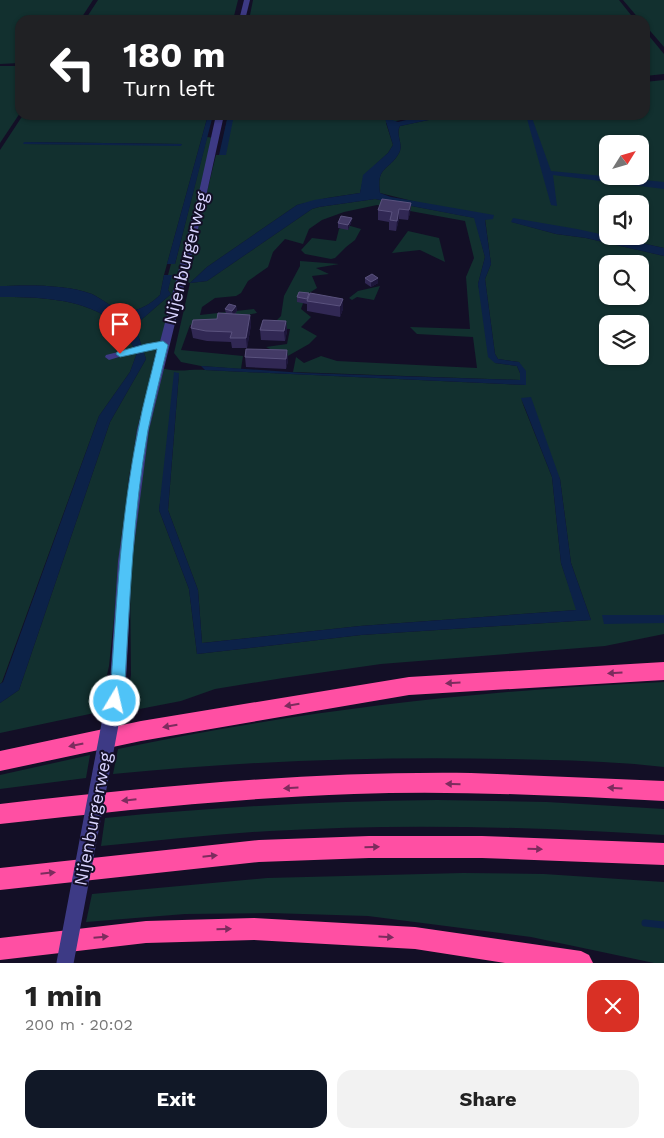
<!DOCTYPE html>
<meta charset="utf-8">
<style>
body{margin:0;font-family:"Work Sans",sans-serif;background:#f2f2f2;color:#222;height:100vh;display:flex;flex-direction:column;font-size:19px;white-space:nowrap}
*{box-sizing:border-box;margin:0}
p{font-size:16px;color:#767676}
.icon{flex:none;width:28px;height:28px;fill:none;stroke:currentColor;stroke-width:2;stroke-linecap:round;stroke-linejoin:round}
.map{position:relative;height:963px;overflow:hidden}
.side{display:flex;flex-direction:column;background:#fff;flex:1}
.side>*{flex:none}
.top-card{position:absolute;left:15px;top:15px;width:635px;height:105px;border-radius:15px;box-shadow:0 1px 4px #0004;background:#202124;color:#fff;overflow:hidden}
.needle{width:32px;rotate:53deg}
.fabs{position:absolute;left:599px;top:135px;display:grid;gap:10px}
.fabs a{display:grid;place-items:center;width:50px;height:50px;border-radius:10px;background:#fff;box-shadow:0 1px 4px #0004;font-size:25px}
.pin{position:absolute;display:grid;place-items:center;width:42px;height:42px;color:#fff;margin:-51px -21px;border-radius:50% 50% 50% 0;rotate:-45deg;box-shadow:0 0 5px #0007}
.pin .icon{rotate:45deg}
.me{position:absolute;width:55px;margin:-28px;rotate:9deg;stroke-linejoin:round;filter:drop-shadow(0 0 4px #0008)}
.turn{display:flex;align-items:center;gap:18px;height:105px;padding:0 25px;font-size:22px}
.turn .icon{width:65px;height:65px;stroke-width:2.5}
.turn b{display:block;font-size:35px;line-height:42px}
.round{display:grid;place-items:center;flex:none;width:52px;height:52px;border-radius:15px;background:#f2f2f2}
.headline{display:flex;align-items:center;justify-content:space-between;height:85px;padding:0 25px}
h1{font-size:30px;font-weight:700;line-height:38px}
.action{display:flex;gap:10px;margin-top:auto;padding:10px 25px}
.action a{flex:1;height:58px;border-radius:15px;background:#111827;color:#fff;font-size:20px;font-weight:700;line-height:58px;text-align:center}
.action a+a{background:#f2f2f2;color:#222}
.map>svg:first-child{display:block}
</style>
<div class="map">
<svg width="664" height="963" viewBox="0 0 664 963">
<rect width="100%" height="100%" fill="#130f26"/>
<!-- green -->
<path fill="#12302f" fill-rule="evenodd" d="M0,0H93L80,20H20V63L0,64Z
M98,0H238L233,20H85Z
M253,0H619L635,20H249Z
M623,0H664V47L645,25V20H640Z
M645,31L664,54V74L645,76Z
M0,66H20V113L0,143Z
M664,80V248L609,236H640V204H608L607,236L513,219L512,222L556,234L586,238L664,256V634L605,646L381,664L283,678L215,689L181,701L124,712L131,675L130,582L134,537L151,415L162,368C177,373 190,369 205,370L526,385L519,362L498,359L495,354L485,279L491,264L485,219L380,193C376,166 389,171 399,153C404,144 395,135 400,126L452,115H645V82ZM608,144H640V176H608ZM608,264H640V296H608ZM608,324H640V356H608ZM179,373L168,510L198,590L202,643L360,626L577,610L561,563L552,477L521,399L560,479L571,563L591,620L361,635L197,654L189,589L159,510Z
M23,115H208L164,275L160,295C152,303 138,312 126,311C113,310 103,299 92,294C66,284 27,285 0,286V150ZM25,142L181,144L182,145L24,144Z
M228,115H426L386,123L393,145L388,153L364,175L360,193L327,198L297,205L207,267L190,283L207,281L312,209L319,207L375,199L475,218L485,257L478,284L495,363L517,366L520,373V380L293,372L296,357L304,363L321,356L337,361L477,368L473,337L417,334L410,327L470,329L466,277L474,258L465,221L377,205L344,212L322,220L309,229L303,244L285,239L273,252L268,267L248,281L241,293L236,296L215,298L202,307L200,315L254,309L257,313L190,325L181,350L243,356L241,369L201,366L181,362L174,353L190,283L185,281L216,155H220Z
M207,137L215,138L160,345L156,350L129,476L109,666L99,712L0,733V703L19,690L110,422L146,359L137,332L141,320L171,294L168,290L171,275H168L171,264H175Z
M347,225L361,229L355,240L346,247L335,258L331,259L305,254L301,250L312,238L336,241L339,229Z
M408,231L439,238L445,262L420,250L392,253Z
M300,261L339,264L316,268L329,274L312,276L317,288L306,295L301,309L311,317L301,327L317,336L309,344L286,357L266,347L287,344L290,329L269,328L281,316L284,296L300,266Z
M380,286L374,300L357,297L352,300L349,298L358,291Z
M0,297C37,297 79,298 110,319C121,326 131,342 137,353L130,372L99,416L2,682L0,684Z
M664,682V767C613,761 561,760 509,759C377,756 244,761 113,774L118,749C298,711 480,690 664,682Z
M90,755L86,778L0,789V775Z
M437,800L547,802L664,809V835C533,827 402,823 270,831C214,834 157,841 101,846L105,818C216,807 326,801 437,800Z
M463,873L544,874L664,882V963H654L531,937L368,916L270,913L185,914L86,922L92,894L267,878Z"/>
<!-- water -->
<path fill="#0c2248" d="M208,115H213L175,264H167Z
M228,115H234L226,155H219Z
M384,115H389L390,119L398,122L426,115H452L400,126C395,135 404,144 399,153C389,171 376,166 380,193L391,197L494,215L493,219L485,220L491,264L485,279L495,354L498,359L519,362L526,371V385L205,370L201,366L304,373L520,380V373L517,366L495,363L488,357L478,284L485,257L474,218L375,199L319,207L312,209L207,281L190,283L207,267L297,205L314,200L360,193L363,175L388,153L393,145Z
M526,115H531L551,171L664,182V189L553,175L557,206L551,205Z
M24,142L182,144L181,146L23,144Z
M513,218L577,229L664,248V256L586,238L556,234L511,222Z
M164,275H172L168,290L171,294L141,320L137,332L146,359L110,422L19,690L0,703V684L3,682L99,416L130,372L137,353C131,342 121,326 110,319C79,298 37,297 0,297V286C27,285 66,284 92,294C103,299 113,310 126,311C138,312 152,303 160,295Z
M174,372L179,373L168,510L198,590L202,643L360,626L576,610L561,563L552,477L521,398L531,397L560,479L571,563L591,620L361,635L197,654L189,589L159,510Z
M602,615H664V623L604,624Z"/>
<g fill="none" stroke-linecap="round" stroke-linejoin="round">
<!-- stream -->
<path stroke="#0c2248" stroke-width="7" d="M645,923L664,925"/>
<!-- lane -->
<path fill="#3d3a85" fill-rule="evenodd" d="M163,343L167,345L166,347L146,349L109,360L105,357L106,355L146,345Z"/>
<!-- street -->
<path fill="#3d3a85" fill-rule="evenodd" d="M244,0H250L245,20H239Z
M216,115H224L207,192L149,430L132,561L126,682L123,687L118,689L113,687L110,682L118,561L137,430L199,192Z"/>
<!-- highway -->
<path fill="#ff4fa3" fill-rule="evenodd" d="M664,662V680L409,695L141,741L0,771V751L141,721L409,677Z
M471,773L664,781V801C561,796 457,790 354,794C236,798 118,811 0,824V804C157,786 313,771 471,773Z
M369,836H482L664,843V865L482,858H369L259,862L0,890V868L259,840Z
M254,918L415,927L581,951L589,955L593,963H505L415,949L254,940L146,943L0,960V938L146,921Z"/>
<!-- street-bridge -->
<path stroke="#3d3a85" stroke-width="17" d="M65,963L118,682"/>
</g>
<!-- wall -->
<path fill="#312854" d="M411,203L410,213L408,220L399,219L396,231L389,230V222L378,220V210Z
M352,218L351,223L348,230L338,228V223Z
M365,278L378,283L371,287L365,283Z
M309,293V295L343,299V309L340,317L307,311V304L297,302V297Z
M236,306L237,311L235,314L250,315L251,325L247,348H232L231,342L207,341L193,338L191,328L217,319L226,314L225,309Z
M286,321L287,331L285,341L261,340L260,330Z
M287,350L288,361L286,369L246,367L245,357Z"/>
<!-- shaded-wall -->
<path fill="#1d163a" d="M411,203L410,213L408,220L409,210Z
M399,209V219L396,231L397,221Z
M352,218L351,223L348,230V225Z
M378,278V283L371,287V282Z
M343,299V309L340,317V306Z
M236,306L237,311L233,316L232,311Z
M250,315L251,325L247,348L246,338Z
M286,321L287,331L285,341L284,331Z
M287,350L288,361L286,369V359Z"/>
<!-- building -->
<path fill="#433a66" stroke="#5a527e" d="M382,199L411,203L409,210L399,209L397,221L390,220L392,212L378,210Z
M341,216L352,218L348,225L338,223Z
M372,274L378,278L371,282L365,278Z
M299,292L309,293L307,299L297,297Z
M310,293L343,299L340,306L307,301Z
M229,304L236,306L232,311L225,309Z
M218,313L250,315L246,338H230L232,332L206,331L191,328L193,320L217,319Z
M263,320L286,321L284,331L260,330Z
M246,349L287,350L286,359L245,357Z"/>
<!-- one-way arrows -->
<defs><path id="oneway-solid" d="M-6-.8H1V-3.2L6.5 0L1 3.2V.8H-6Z" transform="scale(1.25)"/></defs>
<g fill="#7d2c5e">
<use href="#oneway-solid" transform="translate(615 673) rotate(177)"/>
<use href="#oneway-solid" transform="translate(453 683) rotate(177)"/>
<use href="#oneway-solid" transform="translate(292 705) rotate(171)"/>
<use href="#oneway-solid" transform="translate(170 726) rotate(170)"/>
<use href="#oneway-solid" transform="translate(76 745) rotate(168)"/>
<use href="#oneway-solid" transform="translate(453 784) rotate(-179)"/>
<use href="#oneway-solid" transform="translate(291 788) rotate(177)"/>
<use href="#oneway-solid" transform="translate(615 788) rotate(-177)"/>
<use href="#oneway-solid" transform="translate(129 800) rotate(174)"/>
<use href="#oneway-solid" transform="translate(372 847) rotate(-1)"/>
<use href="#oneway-solid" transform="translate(535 849) rotate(2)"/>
<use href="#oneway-solid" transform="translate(210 856) rotate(-6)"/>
<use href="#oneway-solid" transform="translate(48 873) rotate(-6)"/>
<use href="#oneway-solid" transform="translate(224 929) rotate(-1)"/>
<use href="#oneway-solid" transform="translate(101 937) rotate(-5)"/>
<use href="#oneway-solid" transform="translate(386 937) rotate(3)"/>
</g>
<!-- route -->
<path fill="#4fc3f7" stroke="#337fa1" d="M163,341L168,345C161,373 154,402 148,430C133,514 130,598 125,682L120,706L115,708L110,706L108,701L111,682C117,598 121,514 138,431C143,403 151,376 157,349L120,357L116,354L117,352L146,344Z"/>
<g text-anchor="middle" stroke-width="4" stroke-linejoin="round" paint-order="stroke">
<!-- street labels -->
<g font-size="18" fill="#d9d4ff" stroke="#130f26">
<text transform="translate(186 258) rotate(-76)" y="6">Nijenburgerweg</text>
<text transform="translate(93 819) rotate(-79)" y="6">Nijenburgerweg</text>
</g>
</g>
</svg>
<div class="fabs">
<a><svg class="needle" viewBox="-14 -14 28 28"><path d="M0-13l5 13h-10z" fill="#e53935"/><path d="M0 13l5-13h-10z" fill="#767676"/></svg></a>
<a><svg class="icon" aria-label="sound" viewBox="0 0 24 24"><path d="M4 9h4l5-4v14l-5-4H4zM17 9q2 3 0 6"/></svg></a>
<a><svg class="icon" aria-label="search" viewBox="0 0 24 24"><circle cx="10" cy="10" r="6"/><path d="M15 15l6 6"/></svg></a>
<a><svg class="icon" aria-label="layers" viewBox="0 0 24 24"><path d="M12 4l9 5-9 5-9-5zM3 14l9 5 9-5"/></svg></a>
</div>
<div class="pin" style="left:120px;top:354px;background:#d93025"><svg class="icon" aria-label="arrive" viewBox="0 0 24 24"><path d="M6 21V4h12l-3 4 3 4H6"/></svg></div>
<svg class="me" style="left:115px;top:701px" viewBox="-20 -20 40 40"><circle r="17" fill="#4fc3f7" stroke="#fff" stroke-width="3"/><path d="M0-11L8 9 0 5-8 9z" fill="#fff"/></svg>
<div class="top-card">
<div class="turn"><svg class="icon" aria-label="left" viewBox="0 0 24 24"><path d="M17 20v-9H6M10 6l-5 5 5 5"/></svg><div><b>180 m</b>Turn left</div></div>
</div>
</div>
<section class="side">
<div class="headline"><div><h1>1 min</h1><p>200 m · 20:02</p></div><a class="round" style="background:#d93025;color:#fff"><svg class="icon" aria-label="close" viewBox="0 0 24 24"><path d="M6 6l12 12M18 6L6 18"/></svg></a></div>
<div class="action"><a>Exit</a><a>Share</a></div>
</section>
